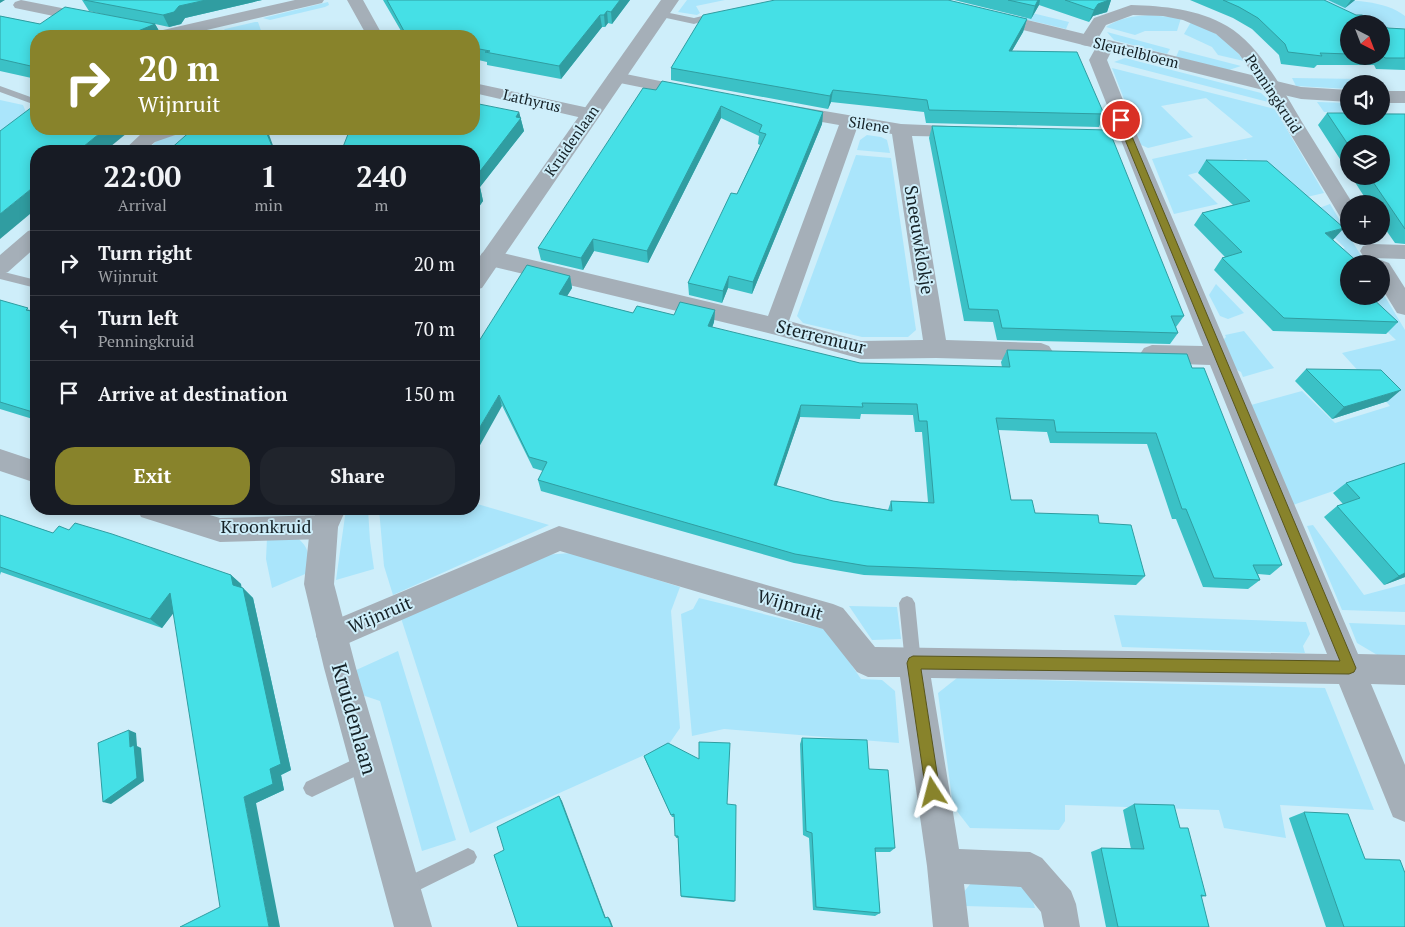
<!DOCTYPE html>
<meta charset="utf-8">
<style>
body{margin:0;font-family:"PT Serif",serif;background:#20242c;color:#f1f3f6;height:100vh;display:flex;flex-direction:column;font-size:19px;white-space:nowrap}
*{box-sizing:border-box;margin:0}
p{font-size:16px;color:#9ea1a6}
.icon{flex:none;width:28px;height:28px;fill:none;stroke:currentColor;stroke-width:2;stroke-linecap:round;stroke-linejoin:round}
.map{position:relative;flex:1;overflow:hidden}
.panel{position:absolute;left:30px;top:145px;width:450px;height:370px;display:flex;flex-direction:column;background:#171b24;border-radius:20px;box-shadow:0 2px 12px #0003}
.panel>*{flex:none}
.guide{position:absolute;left:30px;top:30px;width:450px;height:105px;border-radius:20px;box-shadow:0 2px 12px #0003;background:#88832b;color:#fff;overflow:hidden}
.needle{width:32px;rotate:138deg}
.fabs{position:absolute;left:1340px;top:15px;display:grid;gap:10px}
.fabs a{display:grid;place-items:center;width:50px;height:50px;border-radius:50%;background:#171b24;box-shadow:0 2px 12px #0003;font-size:25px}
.pin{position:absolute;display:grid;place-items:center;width:42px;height:42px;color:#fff;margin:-21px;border:2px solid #fff;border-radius:50%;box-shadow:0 1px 5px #0007}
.me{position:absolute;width:55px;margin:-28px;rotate:351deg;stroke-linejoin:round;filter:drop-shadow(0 0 4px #0008)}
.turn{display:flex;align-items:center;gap:18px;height:105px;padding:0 25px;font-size:22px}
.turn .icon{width:65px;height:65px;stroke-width:2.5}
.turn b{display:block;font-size:35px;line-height:42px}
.eta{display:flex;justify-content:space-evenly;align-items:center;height:85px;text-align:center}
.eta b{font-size:30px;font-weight:700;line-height:35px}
.cta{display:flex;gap:10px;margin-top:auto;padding:10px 25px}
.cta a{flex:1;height:58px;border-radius:20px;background:#88832b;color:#fff;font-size:20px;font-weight:700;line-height:58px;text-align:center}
.cta a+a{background:#20242c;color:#f1f3f6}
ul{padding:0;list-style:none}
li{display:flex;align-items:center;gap:15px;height:65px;padding:0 25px;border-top:1px solid #363941}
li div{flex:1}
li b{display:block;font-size:19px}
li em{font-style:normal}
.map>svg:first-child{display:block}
</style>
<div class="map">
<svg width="1405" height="927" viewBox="0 0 1405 927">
<rect width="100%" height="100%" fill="#ceeefa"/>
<!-- green -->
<path fill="#aae5fb" d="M687,0H725L696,6L700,13L697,15L678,12Z
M1323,0C1350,0 1385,0 1405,16V28L1381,27V24H1371Z
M328,2L329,5L325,7L270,20L263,18Z
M1024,11L1069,22L1066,29L1020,18Z
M1149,15L1181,18L1177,31H1145L1135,35L1106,27C1119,18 1134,16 1149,15Z
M255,22H258L263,36H222L220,34L225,29Z
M1191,22C1215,32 1229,39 1244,61L1218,55L1212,47L1184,34Z
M1107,32L1170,49L1167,54L1114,40Z
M1179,50L1241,66L1229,70L1176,57Z
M1125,58L1261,93L1272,103L1114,62Z
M1112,68L1275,109L1324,193L1294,200L1246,159L1188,175L1218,204L1174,214L1152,159L1253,137L1206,98L1161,106L1193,137L1148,148L1137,143L1129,126L1134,125Z
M1292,78L1362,79L1365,84H1349V89L1296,86Z
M0,100L23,105L26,112L0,137Z
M1317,102L1349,103V113L1324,112Z
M195,129L176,151H163L164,149L151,146L158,140Z
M867,135L881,137L887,140L890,153L857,150L860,140Z
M856,155L891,158L916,330L908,337H862L803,323L797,316Z
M1330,204L1366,264H1349L1330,255L1345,248L1308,212Z
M1216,284L1244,313L1228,319L1220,316L1209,295Z
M1381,290L1405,330V466L1293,505L1251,405L1302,391L1335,423L1390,406L1342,353L1396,340L1350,296H1381Z
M1244,331L1274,368L1243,377L1241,372L1229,366L1220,343L1226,337L1225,335Z
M474,503L549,525L393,595L384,566L379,509H474Z
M346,509H368L370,541L374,569L336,580Z
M1313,525L1364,595L1405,584V612L1342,610L1307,526Z
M296,537C310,547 309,557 310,572L272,588L266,559L267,538Z
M571,553L680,587L671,611L680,728L669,744L470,833L401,618L543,555Z
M699,598L828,630L861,679L882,680L895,691L899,743L724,729L692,736L681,614L693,609Z
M849,606L897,607L901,639L872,640Z
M1114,615L1306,622L1310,634L1303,646L1305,653L1122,647Z
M1349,623L1405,625V656H1379L1357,643Z
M398,651L456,840L422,851L380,701L362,695L354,671Z
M957,678L1325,688L1374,810L1280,805L1286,838L1224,828L1219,810L1065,805V821L1059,830L970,828L953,806L938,693Z
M975,878H1015L1031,895L1035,908L965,906L963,893Z"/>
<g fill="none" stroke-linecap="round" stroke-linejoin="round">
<!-- service -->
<path fill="#a5afb8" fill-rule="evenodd" d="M660,11L694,18L718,12L722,15L694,24L657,16V12Z
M0,86L36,99V112L33,111L30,103L0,92Z
M0,271L36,280V288L0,279Z
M907,596L912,598L915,603L921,663L919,668L913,671L907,668L905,663L899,603L902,598Z
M367,753L373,756L376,762L373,768L312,797L306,794L303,788L306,782Z
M468,848L474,851L477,857L474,863L403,898L396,896L394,889L396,882Z"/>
<!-- minor -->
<path fill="#a5afb8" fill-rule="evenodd" d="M21,0L92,14L98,15L100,19L98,23L92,24L15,8L13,5L15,2Z
M295,0H324L322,3L181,36H162L160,34L163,30Z
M347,0H363L383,36H367Z
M1131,5C1164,6 1198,9 1227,26C1259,44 1284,92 1302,122C1319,149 1336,177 1353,204H1349V222L1342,220L1262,87L1239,54L1216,34L1183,20L1163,16L1133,15L1106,25L1094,45L1088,46L1082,45L1079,41L1094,18Z
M1105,41L1111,42L1114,46L1107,60L1137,135L1358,654L1405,655V685L1371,684L1405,765V822L1393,817L1339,684L931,678L959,849L1030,852L1042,858L1071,891L1076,904L1080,927H1044L1041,912L1021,887L964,884L969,927H933L927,866L900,677H868L857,672L823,629L560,551L342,646L331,650L320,646L316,636L320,626L559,526L833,604L843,608L875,647L1327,654L1210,365L1152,363L1144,360L1140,354L1144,348L1152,345L1203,346L1089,60L1099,42Z
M616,72L694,88L700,89L703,93L700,97L694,98L610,81L607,77L610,73Z
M474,83L598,110L600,114L598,118L591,120L474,93Z
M789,105L901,124L972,127L975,131L972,135L965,137L912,136L946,340L1041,343L1049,346L1053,352L1049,358L1041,361L936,358L861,359L776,335L490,266L482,263L479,258L482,253L490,250L768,316L839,125L782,115L780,111L782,107ZM857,128L892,134L923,340L861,341L789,321Z
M156,129H184L181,133L155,142L144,151H123L141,134Z
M36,229V247L8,272L0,275V255L28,231Z
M1371,244L1405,245V259L1371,258L1363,256L1360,251L1363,246Z
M1381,260L1389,263L1405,288V315L1397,313L1381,287V264H1373Z
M0,449L36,461V483L0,471Z
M137,509H189L220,518L324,515L334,518L338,527L334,536L324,539L220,542L141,517Z"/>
<!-- tertiary -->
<path fill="#a5afb8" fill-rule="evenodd" d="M661,0H679L482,288L474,290V265Z
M916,0H946L1301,87L1349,90V102L1301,99L1271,92L919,4Z
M1381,91H1405V103H1381Z
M318,509H346L338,527L334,584L356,668L432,927H394L324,668L304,584L310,527Z"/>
</g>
<!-- wall -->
<path fill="#3bc1c6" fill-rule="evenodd" d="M82,0H262L185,18L181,24L169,27L155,24L162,36H36V79L0,71V16L40,24L115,17L89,11Z
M383,0H630L612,24L608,23L605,27H602L561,79L487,65V62L474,59V36H404Z
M954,0H1111L1107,12L1093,16L1089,22L1039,5L1031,19Z
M1190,0H1324L1349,24V56H1381V25L1388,28L1405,29V70L1376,69L1374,65H1317L1314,68L1281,64L1279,55L1252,29L1233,18Z
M1328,0H1355L1345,8Z
M1027,19L1023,32L1012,51L1104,114L1099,127L926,123L924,112L831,102L828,109L671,80V68Z
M656,90L823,112L822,124L752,294L728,288L722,303L689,295L688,283L737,194L760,145L758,144L759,136L721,118L648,263L594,251L583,270L541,260L538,248Z
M519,112L524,131L480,187L483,201L474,214V151H345L343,147Z
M1327,113L1405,114V244L1395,243L1381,223V204H1369L1351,176H1381L1349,144V173L1318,125Z
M932,126L1184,316L1176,327L1178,333L1170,344L997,340L993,322L964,321L929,138Z
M1206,160L1333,240L1349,296L1398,322L1386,334L1273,331L1214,270L1222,258L1225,257L1194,225L1202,213L1233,205L1198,173Z
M570,276L572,288L567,296L633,313L674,315L715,310L714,322L712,328L860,363L1002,367L1001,362L1007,350L1192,368L1282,565L1270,575L1258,574L1260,580L1248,589L1203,587L1176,519H1172L1147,444L1050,443L1047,432L998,430L1011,500L1035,513L1099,523L1145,576L1136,585L864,575L794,563L541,491L538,480L543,471L533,468L474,349ZM861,414L913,415L915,432H922L928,502L891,501L888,510L833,501L776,486L800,417L860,419Z
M0,300L36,312V420L0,409Z
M1306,369L1388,401L1332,419L1295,381Z
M1405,463V577L1384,585L1324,517L1337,506L1343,504L1333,493L1346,483Z
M0,515L53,533L69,530L231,575L241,584V588H243L253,598L291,770L281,775L284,790L256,803L173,613L162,628L1,572L0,575Z
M802,738L869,769L895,848L890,852H875L880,913L875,916L813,910L809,838L803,835L800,744Z
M644,756L727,804L734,902L681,897L678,838H676L674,817H672L645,759Z
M1134,804L1180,828L1206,896L1201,897L1209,927H1106L1091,852L1101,848L1131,849L1123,810Z
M1304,812L1365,859L1405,927H1326L1289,818Z"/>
<!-- shaded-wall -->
<path fill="#309da1" d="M0,0H5L0,3Z
M206,0H262L185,18L181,24L169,27L163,15L179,6Z
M620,0H630L612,24L611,12Z
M1038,0H1040L1039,5L1031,19L1035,6Z
M1109,0H1111L1107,12L1093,16L1089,22L1094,10L1098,4Z
M1351,0H1355L1345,8Z
M607,11L608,23L605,27L604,15Z
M600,15L602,27L561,79L559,66Z
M1027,19L1023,32L1005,63L1009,51Z
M155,24L162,36H126Z
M833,90L831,102L828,109L830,96Z
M721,106V118L648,263L647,251Z
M519,112L524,131L480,187L483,201L474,214V179Z
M823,112L822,124L752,294L753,282Z
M105,129H132L105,151H78Z
M265,129H267L275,151H274Z
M36,185V209L0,239V214Z
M1344,228L1333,240L1325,233Z
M593,239L594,251L583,270L581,258Z
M570,276L572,288L561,306L559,294Z
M729,276L728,288L722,303L723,291Z
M715,310L714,322L708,338V326Z
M1401,390L1388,401L1332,419L1344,407Z
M499,395L502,406L474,456V437Z
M801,405L800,417L773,496L774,485Z
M1405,573V577L1384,585L1399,576Z
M231,575L241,584L243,594L233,585Z
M243,588L253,598L291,770L281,775L284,790L256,803L280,927H269L244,797L270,769Z
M170,593L182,602L162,628L150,619Z
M129,730L136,733L137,746L141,748L144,781L111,804L103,802L130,747Z
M559,796L562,801L607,921L605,918Z
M608,917L610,919L613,927H612Z"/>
<!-- building -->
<path fill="#45e0e6" stroke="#309da1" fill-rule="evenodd" d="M84,0H206L179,6L174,12L163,15Z
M387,0H620L611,12L607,11L604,15H600L559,66L485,52L490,51L474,48V36H430L404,31Z
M775,0H948L1027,19L1009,51L1077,52L1104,114L929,110L927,100L833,90L830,96L671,68L703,15Z
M1008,0H1038L1035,6Z
M1065,0H1109L1098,4L1094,10Z
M1223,0H1324L1356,15H1362L1379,24H1349V54L1320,53L1322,56L1288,52L1285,44L1258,18L1239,7Z
M65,7L155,24L126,36H36V75L35,67L0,59V16L40,24Z
M1381,25L1388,28L1405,29V58H1385L1381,54Z
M662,81L823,112L753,282L729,276L723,291L688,283L731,193L737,194L766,134L759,132L762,125L721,106L647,251L593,239L581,258L538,248L643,88L656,90Z
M474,103L519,112L516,117L521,118L474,179V151H370L343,147L350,129H474Z
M36,104V129H105L78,151H36V185L0,214V131Z
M1327,113H1349V116H1381V114H1405V229L1369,176H1381V144H1349V146Z
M932,126L1109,130L1184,316H1171L1178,333L1002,328L998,310L969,309Z
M193,129H265L274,151H168Z
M1206,160L1267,161L1344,228L1325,233L1360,264H1349V296H1370L1398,322L1284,318L1222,258L1242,252L1202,213L1250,201Z
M474,181L479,182L474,188L480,189L474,197Z
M527,265L570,276L559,294L633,313L637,306L674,315L680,302L715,310L708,326L860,363L1010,367L1007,350L1187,354L1192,368H1204L1282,565H1253L1260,580L1214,578L1186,509H1182L1156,433L1056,432L1054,420L996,418L1011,500H1032L1035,513L1098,515L1099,523L1131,525L1145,576L867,566L795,554L538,480L547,462L529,457L499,395L474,437V349ZM862,403L917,404L919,421H927L934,503L891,501L892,511L833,501L774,485L801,405L863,407Z
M0,300L28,308L26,310L36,312V413L0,402Z
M1306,369L1381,370L1401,390L1344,407Z
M1405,463V573L1399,576L1337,506L1360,498L1346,483Z
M0,515L53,533L59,526L69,530L75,523L112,534L231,575L233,585L243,588L281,764L270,769L273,784L244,797L269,927H180L220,907L170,593L150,619L0,567Z
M129,730L130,747L134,745L137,778L103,802L98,743Z
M802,738L867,740L869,769L888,770L895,848H875L880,913L816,907L812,833L806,831Z
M699,742L730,743L727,804L736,805L735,901L681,896L678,836H675L674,814L671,815L644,756L668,743L699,759Z
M559,796L605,918L608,917L612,927H518L494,855L504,850L497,827Z
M1134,804L1174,805L1180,828H1188L1206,896L1201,895L1209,927H1118L1101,848L1144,849Z
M1304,812L1348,814L1365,859L1400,860L1405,873V927H1344Z"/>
<!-- route -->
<path fill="#88832b" stroke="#58551c" d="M1121,118L1125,120L1356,668L1354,672L1349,674L921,669L940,792L938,797L933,799L928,797L926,792L907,663L909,658L913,656L1340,661L1117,120Z"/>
<g text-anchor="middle" stroke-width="4" stroke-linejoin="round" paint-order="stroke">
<!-- far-street labels -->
<g font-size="15" fill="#152126" stroke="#ceeefa">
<text transform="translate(1136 53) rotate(14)" y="5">Sleutelbloem</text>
<text transform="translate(1273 94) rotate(57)" y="5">Penningkruid</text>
<text transform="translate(532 101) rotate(13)" y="5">Lathyrus</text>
<text transform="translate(869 125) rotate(9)" y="5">Silene</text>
<text transform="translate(572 141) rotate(-55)" y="5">Kruidenlaan</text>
</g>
<!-- street labels -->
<g font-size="18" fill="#152126" stroke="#ceeefa">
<text transform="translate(919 240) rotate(81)" y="6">Sneeuwklokje</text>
<text transform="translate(821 337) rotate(14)" y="6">Sterremuur</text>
<text x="266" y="533">Kroonkruid</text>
<text transform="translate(790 605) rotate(16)" y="6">Wijnruit</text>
<text transform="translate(380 615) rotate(-23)" y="6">Wijnruit</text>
</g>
<!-- near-street labels -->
<g font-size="21" fill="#152126" stroke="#ceeefa">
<text transform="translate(354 719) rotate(74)" y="7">Kruidenlaan</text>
</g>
</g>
</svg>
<div class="fabs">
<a><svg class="needle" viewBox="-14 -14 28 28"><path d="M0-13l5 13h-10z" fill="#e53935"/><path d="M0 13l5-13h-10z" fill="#9ea1a6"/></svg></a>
<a><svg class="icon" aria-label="sound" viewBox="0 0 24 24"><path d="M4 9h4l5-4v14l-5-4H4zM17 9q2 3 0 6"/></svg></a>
<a><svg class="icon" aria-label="layers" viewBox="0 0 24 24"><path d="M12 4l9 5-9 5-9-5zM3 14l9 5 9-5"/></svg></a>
<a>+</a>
<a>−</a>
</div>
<div class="pin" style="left:1121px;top:120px;background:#d93025"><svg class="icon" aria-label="arrive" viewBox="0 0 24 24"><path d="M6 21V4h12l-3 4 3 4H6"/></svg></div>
<svg class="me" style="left:933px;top:792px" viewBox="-20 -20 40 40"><path d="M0-17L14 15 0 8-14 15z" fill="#88832b" stroke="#fff" stroke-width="4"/></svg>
<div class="guide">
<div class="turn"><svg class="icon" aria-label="right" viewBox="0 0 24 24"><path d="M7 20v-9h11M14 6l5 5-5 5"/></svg><div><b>20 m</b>Wijnruit</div></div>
</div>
<section class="panel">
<div class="eta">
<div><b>22:00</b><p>Arrival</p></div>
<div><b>1</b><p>min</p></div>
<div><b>240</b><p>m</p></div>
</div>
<ul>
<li><svg class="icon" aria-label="right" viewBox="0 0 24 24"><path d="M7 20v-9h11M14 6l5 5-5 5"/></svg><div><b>Turn right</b><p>Wijnruit</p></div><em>20 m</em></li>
<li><svg class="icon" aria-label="left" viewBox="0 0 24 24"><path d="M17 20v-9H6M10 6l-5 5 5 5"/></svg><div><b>Turn left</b><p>Penningkruid</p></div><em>70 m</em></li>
<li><svg class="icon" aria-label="arrive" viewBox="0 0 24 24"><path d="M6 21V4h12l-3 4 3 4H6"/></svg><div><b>Arrive at destination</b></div><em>150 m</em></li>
</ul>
<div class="cta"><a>Exit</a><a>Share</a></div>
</section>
</div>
